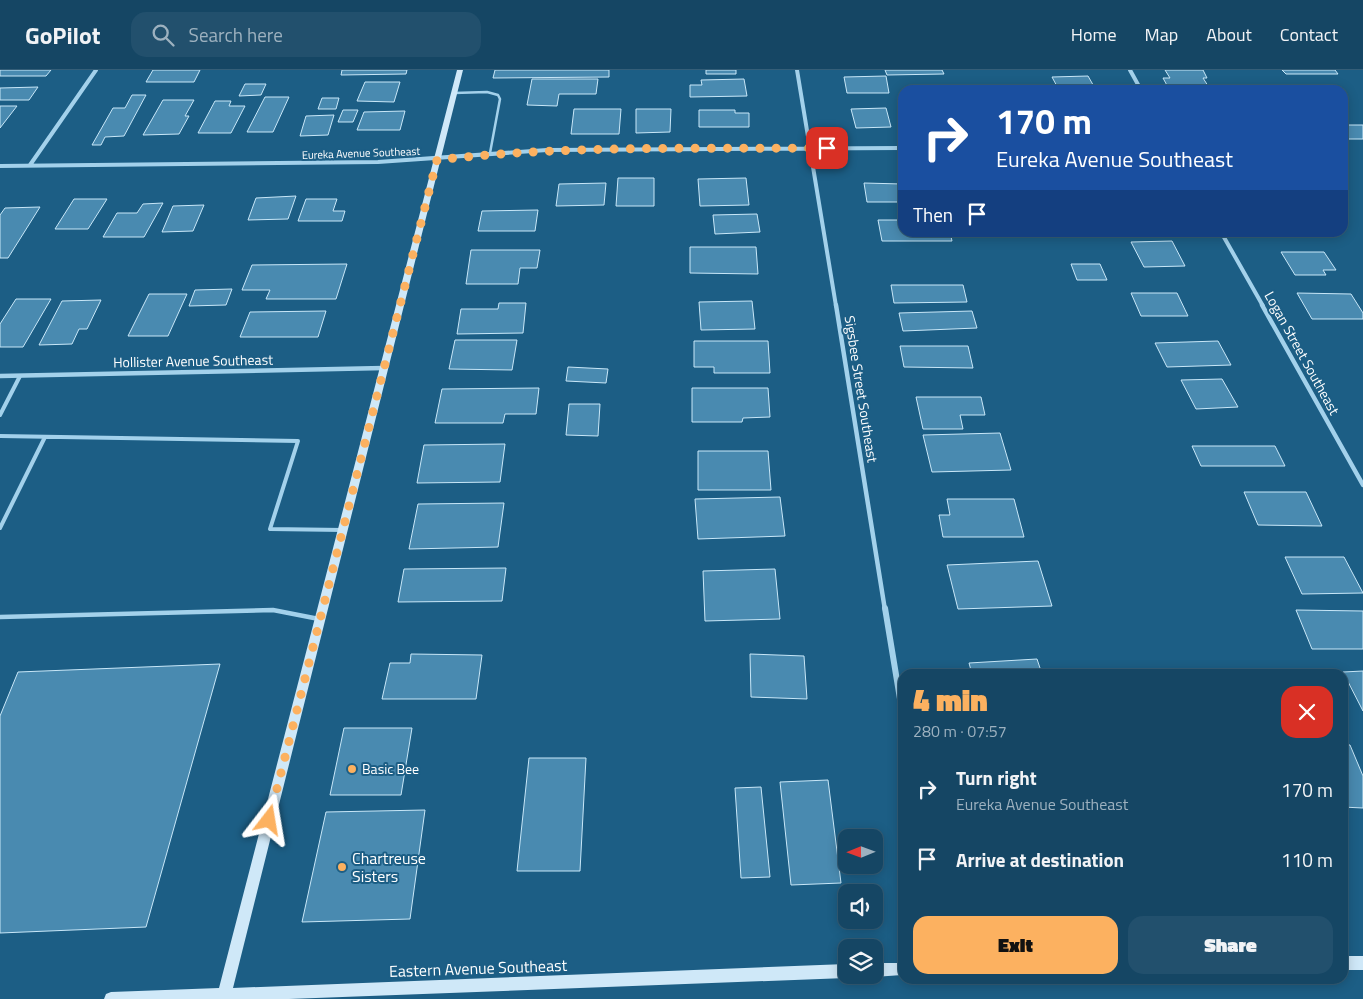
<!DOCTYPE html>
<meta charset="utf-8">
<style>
body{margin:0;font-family:"Titillium Web",sans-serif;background:#22506d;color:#f1f3f6;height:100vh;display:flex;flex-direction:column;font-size:19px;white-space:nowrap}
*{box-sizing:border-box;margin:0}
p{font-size:16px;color:#9db1bf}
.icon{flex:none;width:28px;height:28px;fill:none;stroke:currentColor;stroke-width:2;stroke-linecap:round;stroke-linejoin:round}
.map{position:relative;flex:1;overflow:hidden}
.details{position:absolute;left:898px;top:599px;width:450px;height:315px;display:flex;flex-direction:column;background:#154664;border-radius:15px;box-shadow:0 2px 12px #0003,0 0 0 1px #345e78}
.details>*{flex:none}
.top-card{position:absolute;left:898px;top:15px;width:450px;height:152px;border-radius:15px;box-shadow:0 2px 12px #0003,0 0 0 1px #345e78;background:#1a4fa0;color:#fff;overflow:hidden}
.needle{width:32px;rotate:269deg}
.buttons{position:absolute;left:838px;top:759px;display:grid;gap:10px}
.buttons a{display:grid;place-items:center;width:45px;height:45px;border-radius:10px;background:#154664;box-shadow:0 2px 12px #0003,0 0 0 1px #345e78;font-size:25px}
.pin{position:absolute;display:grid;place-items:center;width:42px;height:42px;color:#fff;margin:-21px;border-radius:10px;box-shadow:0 2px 8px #0006}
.me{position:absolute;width:55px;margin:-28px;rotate:14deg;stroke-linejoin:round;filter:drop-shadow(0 0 4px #0008)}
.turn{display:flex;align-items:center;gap:18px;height:105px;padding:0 15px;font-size:22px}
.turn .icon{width:65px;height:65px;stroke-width:2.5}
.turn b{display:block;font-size:35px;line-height:42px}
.then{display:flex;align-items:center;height:48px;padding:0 15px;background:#0003;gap:10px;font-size:19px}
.round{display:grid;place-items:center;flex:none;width:52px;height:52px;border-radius:15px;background:#22506d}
.head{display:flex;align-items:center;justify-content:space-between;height:85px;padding:0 15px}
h1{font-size:30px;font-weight:800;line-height:38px;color:#fcb160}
.button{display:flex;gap:10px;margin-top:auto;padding:10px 15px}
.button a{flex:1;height:58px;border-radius:15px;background:#fcb160;color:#111;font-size:20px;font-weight:800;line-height:58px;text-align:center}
.button a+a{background:#22506d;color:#f1f3f6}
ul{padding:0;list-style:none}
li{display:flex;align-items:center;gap:15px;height:70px;padding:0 15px}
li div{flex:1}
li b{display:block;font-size:19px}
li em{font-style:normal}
header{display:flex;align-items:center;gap:30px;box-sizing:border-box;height:70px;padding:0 25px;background:#154664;border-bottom:1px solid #345e78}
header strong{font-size:24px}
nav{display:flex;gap:28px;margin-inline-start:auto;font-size:18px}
.search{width:350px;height:45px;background:#22506d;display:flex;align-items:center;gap:12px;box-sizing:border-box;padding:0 18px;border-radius:15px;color:#9db1bf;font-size:19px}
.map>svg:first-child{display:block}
</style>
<header>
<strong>GoPilot</strong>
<div class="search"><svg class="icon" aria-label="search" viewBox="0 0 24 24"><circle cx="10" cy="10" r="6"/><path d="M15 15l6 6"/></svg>Search here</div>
<nav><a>Home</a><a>Map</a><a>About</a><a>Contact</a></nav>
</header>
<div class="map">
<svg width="1363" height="929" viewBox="0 0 1363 929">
<rect width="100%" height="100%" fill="#1c5e85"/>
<!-- building -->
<path fill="#498ab0" stroke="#c8e7f8" d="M0,0H51L46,6H0Z
M153,0H200L194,12H146Z
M342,0H407L406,4L341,5Z
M495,0H609V7L493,8Z
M706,0H736V4H706Z
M885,0H942L944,4L887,5Z
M1165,0H1203L1207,8H1203L1210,19H1169L1163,8H1170Z
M1282,0H1335L1338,4H1286Z
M886,6L889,23H847L844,7Z
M1088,6L1096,20H1059L1052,7Z
M532,9H598L596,24H559L557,36L527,35Z
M744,9L747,26L690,27V15H702L701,10Z
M365,12H400L394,32L357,31Z
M245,14H266L261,25L239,26Z
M38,17L29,30H0V18Z
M132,25H146L124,66L105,67L101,75H92L113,38H125Z
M265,27H289L273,62H247Z
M322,28H339L336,39H318Z
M163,30H194L185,46H189L179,64L143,65Z
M215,31H231L229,36H245L231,63H198Z
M0,36H17L0,58Z
M886,38L891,57L856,58L851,39Z
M574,39H621L619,64H571Z
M636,39H671L670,62L636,63Z
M343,40H358L353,52H338Z
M699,40H735V43H749V57H699Z
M405,41L400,60H357L364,42Z
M334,45L328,65L300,66L306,46Z
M1342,55H1363V69H1342Z
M618,108H654V136H616Z
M746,108L749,135L700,136L698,109Z
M606,113L604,135L556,136L559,114Z
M864,113L902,114V132H867Z
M296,126L288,149L248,150L256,128Z
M74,129H107L88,159H55Z
M306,129H337L333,141H345L342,151H298Z
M163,133L144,167H103L117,143H137L143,134Z
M204,135L193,161L162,162L173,136Z
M40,137L8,188H0V145L5,138Z
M538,140L535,161H478L482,141Z
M757,144L760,162L715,164L713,145Z
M878,150H902V162H950L952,171H882Z
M1272,162H1317L1319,166L1273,164Z
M1172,171L1185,196L1144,197L1131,172Z
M690,177H756L758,204L690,203Z
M471,180H540L537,198H520L518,214H466Z
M1281,182H1324L1336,200H1323L1326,205H1295Z
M347,194L336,229H266L270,220H242L252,195Z
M1071,194H1100L1107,210H1077Z
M891,215H963L967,232L894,233Z
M232,219L226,235L189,236L195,220Z
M1131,223H1177L1188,246H1141Z
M1297,223L1351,224L1363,243V249H1312Z
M149,224H187L168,266H128Z
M16,229H51L23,277H0V254Z
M101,230L87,259H79L72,274L39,275L62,231Z
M752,231L755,259L701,260L699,232Z
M499,233H526L523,263L457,264L461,239H498Z
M326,241L318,267H240L250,242Z
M972,241L977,258L903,261L899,243Z
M455,270H517L512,300L449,299Z
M694,271H768L770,303H714V297H694Z
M1218,271L1231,295L1167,297L1155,273Z
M900,276H968L973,298L904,297Z
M568,297L608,299L606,313L566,311Z
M1222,309L1238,337L1196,339L1181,310Z
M539,318L536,344H505L503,353H435L442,319Z
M692,318H768L770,347L743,348L742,352H692Z
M916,327H981L985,345H960L963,359H923Z
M569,334H600L598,366L566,365Z
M1000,363L1011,400L932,402L923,365Z
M505,374L500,412L417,413L424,375Z
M1192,376H1275L1285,396H1201Z
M698,381H768L771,420H698Z
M1244,422H1306L1322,456L1258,455Z
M780,427L785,466L698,469L695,429Z
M947,429H1014L1024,467H943L939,445H950Z
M504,433L498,477L409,479L418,434Z
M1285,487H1344L1363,523L1302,524Z
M1038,491L1052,536L958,539L947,495Z
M506,498L502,531L398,532L404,499Z
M775,499L780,549L705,551L703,501Z
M1296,540L1363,541V579H1312Z
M411,584L482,585L476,629H382L390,593H410Z
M750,584L804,586L807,629L751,627Z
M1037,589L1042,604H972L969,593Z
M220,594L146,857L0,863V646L18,602Z
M1363,601V641L1343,602Z
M344,658H412L401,725H330Z
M1342,674L1350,675L1363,706V738L1342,737Z
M529,688H586L580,801H517Z
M828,710L841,813L791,815L780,712Z
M761,717L770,807L741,808L735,718Z
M425,740L410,849L302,852L326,742Z"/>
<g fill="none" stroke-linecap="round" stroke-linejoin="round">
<!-- lane-far2 -->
<path stroke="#a3d1eb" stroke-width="2.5" d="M454,23L487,22L498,25L500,29L490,83"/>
<!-- lane-far1 -->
<path stroke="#a3d1eb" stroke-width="4" d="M0,345L20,306
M0,366L298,371L270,459L343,460
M0,458L45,367"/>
<!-- lane -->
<path stroke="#a3d1eb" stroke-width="4.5" d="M0,547L273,540L319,549"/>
<!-- street-far2 -->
<path stroke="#a3d1eb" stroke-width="4" d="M797,0L836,236
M1130,0L1141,20
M30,95L96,0
M0,96L378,92L547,80L902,78
M1221,162L1263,236"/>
<!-- street-far1 -->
<path stroke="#a3d1eb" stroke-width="4.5" d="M836,235L885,540
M1262,235L1363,415
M0,306L384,298"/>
<!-- street -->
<path stroke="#a3d1eb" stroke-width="6" d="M885,538L902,641"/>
<!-- secondary -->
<path fill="#cfe8f8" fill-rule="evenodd" d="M457,0H463L233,918L846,894V905H851L846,908L289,929H104L106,924L111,922L219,918Z
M1342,886H1363V900H1342Z
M874,893H902V905L874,907L870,905H874Z"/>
</g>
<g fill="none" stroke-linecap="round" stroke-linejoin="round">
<!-- route -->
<path stroke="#fcb160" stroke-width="9" stroke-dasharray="0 16.2" d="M269,750L437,90C566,75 697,79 827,78"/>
</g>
<!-- markers -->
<g fill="#fcb160" stroke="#1c5e85" stroke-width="2">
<circle cx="352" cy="699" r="5"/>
<circle cx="342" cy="797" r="5"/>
</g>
<g text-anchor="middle" stroke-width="4" stroke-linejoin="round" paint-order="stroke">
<!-- far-street labels -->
<g font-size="11" fill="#fff" stroke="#1c5e85">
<text transform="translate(361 83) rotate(-2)" y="4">Eureka Avenue Southeast</text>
</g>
<!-- street labels -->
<g font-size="14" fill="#fff" stroke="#1c5e85">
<text transform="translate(1302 283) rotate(61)" y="5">Logan Street Southeast</text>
<text transform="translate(193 291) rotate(-1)" y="5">Hollister Avenue Southeast</text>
<text transform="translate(861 319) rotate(81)" y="5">Sigsbee Street Southeast</text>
</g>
<!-- poi labels -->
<g font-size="14" fill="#fff" stroke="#1c5e85" text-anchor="start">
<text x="362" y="704">Basic Bee</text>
</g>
<!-- near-poi labels -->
<g font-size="16" fill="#fff" stroke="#1c5e85" text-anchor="start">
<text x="352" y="794">Chartreuse<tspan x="352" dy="18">Sisters</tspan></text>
</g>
<!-- near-street labels -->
<g font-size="16" fill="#fff" stroke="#1c5e85">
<text transform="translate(478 898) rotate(-2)" y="6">Eastern Avenue Southeast</text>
</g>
</g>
</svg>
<div class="buttons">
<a><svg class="needle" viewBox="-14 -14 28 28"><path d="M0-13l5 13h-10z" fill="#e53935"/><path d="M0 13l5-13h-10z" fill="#9db1bf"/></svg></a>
<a><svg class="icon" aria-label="sound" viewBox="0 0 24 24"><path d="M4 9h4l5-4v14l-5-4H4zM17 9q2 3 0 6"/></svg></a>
<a><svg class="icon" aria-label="layers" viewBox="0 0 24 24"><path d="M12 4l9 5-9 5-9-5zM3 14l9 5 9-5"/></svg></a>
</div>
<div class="pin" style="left:827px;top:78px;background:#d93025"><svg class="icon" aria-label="arrive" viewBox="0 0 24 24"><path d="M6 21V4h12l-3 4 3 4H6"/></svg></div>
<svg class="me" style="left:269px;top:750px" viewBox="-20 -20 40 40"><path d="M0-17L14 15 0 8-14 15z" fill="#fcb160" stroke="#fff" stroke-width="4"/></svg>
<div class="top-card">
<div class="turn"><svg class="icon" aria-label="right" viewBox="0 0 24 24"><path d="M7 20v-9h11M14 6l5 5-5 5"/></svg><div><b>170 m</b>Eureka Avenue Southeast</div></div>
<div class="then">Then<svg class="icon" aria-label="arrive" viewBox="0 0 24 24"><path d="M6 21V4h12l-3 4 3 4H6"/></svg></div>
</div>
<section class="details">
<div class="head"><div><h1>4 min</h1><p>280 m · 07:57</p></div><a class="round" style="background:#d93025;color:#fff"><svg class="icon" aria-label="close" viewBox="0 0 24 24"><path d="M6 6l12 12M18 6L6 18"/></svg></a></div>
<ul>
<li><svg class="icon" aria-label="right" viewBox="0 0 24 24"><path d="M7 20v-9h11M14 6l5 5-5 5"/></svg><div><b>Turn right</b><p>Eureka Avenue Southeast</p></div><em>170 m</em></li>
<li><svg class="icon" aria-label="arrive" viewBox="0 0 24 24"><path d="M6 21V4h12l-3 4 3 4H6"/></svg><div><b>Arrive at destination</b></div><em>110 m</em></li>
</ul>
<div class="button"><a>Exit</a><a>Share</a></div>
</section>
</div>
